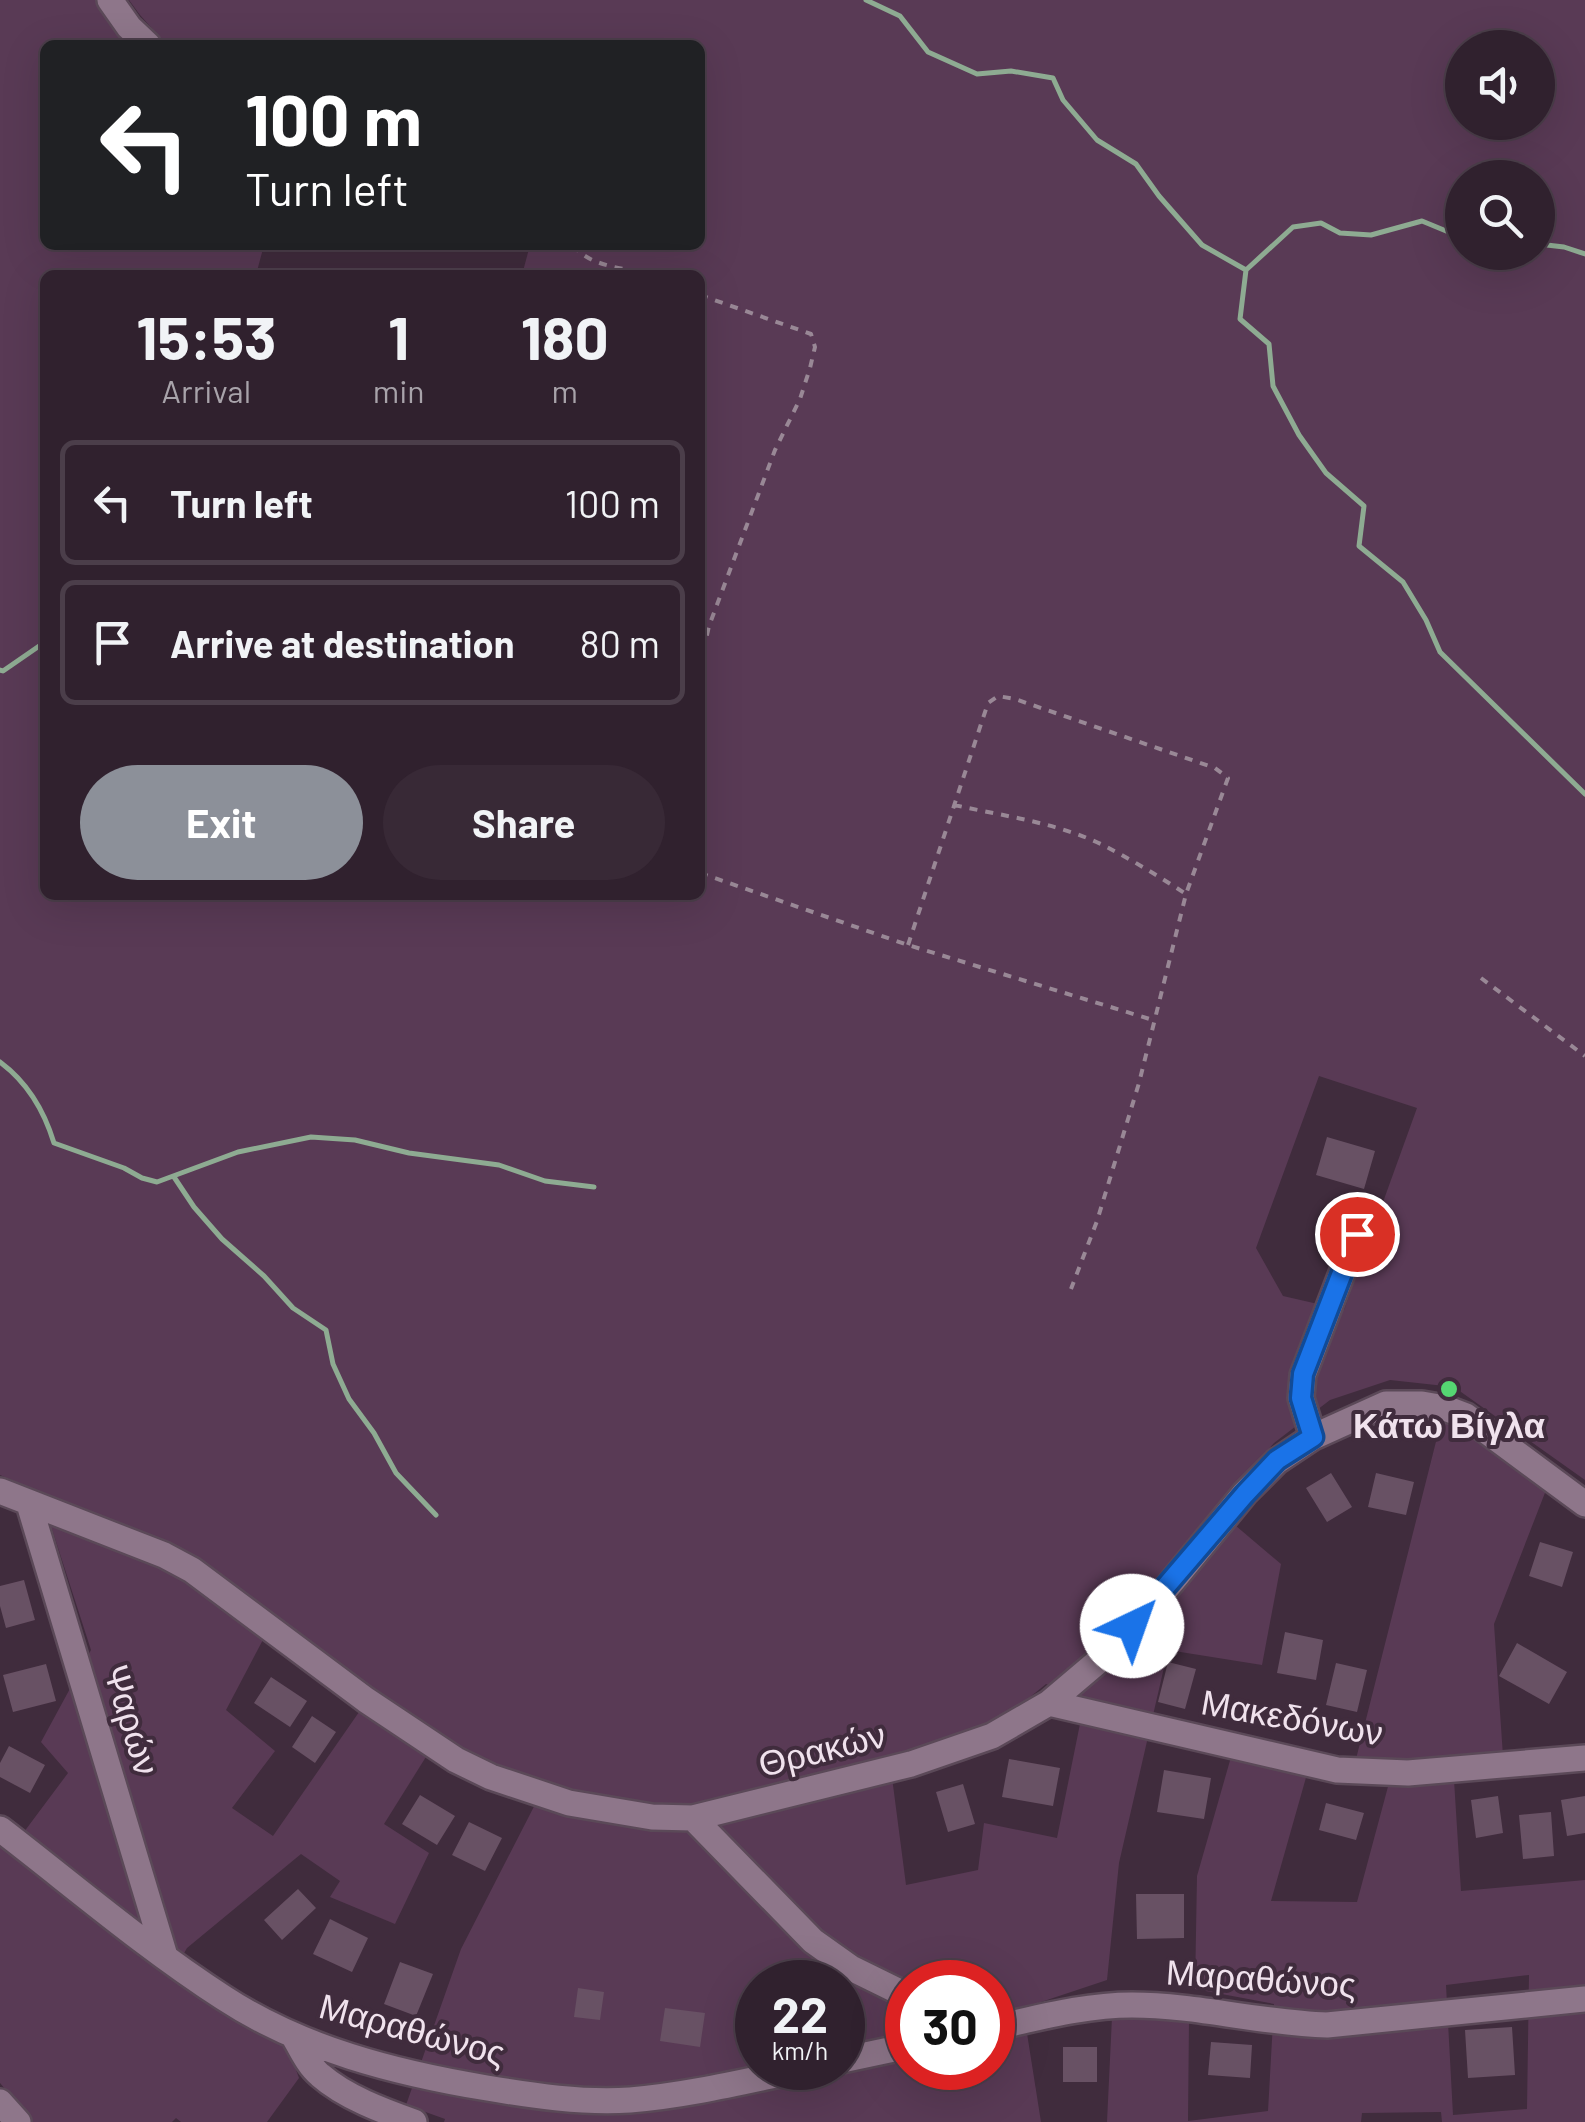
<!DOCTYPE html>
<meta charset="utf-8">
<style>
body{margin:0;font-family:Barlow,sans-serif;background:#382936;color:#f1f3f6;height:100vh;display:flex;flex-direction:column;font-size:38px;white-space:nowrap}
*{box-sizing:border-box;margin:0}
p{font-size:32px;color:#a8a3aa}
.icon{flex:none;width:55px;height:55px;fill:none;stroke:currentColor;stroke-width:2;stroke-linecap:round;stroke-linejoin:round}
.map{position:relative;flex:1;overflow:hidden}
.sheet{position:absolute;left:40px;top:270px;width:665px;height:630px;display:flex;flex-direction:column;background:#30212e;border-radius:15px;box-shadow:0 10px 40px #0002,0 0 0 2px #4b3e4a}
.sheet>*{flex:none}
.banner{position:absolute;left:40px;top:40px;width:665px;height:210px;border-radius:15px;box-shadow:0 10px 40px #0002,0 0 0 2px #4b3e4a;background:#202124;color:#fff;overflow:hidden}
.fabs{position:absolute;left:1445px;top:30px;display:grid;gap:20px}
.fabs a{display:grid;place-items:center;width:110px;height:110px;border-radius:50%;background:#30212e;box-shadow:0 10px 40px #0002,0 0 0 2px #4b3e4a;font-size:50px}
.speed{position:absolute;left:735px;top:1960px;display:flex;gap:20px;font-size:50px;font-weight:700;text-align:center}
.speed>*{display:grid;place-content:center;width:130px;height:130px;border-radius:50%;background:#30212e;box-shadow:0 10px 40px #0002,0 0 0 2px #4b3e4a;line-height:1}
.speed small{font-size:25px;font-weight:400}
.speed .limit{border:15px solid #d22;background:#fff;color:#111}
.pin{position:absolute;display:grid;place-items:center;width:85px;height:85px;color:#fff;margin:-42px;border:5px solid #fff;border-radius:50%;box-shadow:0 2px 10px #0007}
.me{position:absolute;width:110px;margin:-55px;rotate:42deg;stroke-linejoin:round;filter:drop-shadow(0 0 8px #0008)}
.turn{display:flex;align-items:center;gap:35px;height:210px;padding:0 40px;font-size:45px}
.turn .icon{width:130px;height:130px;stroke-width:2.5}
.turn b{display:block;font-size:70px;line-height:85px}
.eta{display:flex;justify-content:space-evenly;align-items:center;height:170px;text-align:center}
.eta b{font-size:60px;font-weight:700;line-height:70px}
.cta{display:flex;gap:20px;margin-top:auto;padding:20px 40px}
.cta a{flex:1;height:115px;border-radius:60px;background:#8c9099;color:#fff;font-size:40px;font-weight:700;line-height:115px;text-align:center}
.cta a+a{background:#382936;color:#f1f3f6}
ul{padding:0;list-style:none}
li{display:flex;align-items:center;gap:30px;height:125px;margin:0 20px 15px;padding:0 20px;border:5px solid #4b3e4a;border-radius:15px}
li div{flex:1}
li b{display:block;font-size:38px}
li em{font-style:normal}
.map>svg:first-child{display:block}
</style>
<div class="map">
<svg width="1585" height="2122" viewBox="0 0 1585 2122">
<rect width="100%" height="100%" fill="#402c3d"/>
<!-- green -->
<path fill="#593a55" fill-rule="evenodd" d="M0,0H99L134,45H45V245H264L256,275H45V895H700V275H522L530,245H700V45H167L140,15L129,0H1585V1480L1454,1387L1390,1380L1330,1400L1274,1443L1216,1509L1281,1564L1262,1665L1168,1650L1119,1863L1107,1980L1023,2008L1041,2122H444L445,2119L406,2105L461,1949L545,1785L486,1763L439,1736L384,1824L429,1853L395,1924L330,1897L340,1881L301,1854L187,1948L172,1974L240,2022L288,2048L299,2078L267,2122H181L176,2118L172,2122H33L0,2083V1847L9,1852L68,1773L41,1742L91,1650L40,1492L0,1475ZM1462,48H1538V122H1462ZM1462,178H1538V252H1462ZM1319,1076L1417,1108L1344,1310L1283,1296L1256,1248ZM276,1615L375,1689L273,1836L232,1808L275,1751L226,1710ZM1046,1684L1085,1699L1057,1838L984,1823L978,1870L906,1885L890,1762L958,1740L1018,1707ZM758,1982H842V2068H758ZM908,1982H992V2068H908Z
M1447,1398L1555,1467L1494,1624L1503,1756L1453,1764L1461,1891L1585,1880V2122H1442L1441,2112L1362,2113L1361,2122H1107L1112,2017L1145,2012L1189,2020L1188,2121L1268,2111L1274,2004L1195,1989L1197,1876L1231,1757L1307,1774L1271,1901L1357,1902L1393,1768L1355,1763ZM1529,1975L1527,2109L1453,2115L1446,1985Z"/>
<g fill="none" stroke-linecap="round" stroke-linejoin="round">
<!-- stream -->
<path stroke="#8eab92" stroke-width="5" d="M866,0L900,16L928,52L977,74L1011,71L1053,78L1063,100L1097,140L1136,164L1159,196L1202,245L1246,270
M1462,235L1451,233L1422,221L1371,235L1340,233L1321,223L1293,227L1246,270L1240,319L1269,344L1273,386L1299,435L1326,473L1364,506L1359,546L1403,582L1426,620L1440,652L1585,794
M1538,244L1564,247L1585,254
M0,670L3,671L45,642
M0,1062C27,1082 44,1110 54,1143L124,1168L142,1178L157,1182L238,1152L311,1137L355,1140L409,1153L499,1165L545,1181L594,1187
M174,1177L194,1207L222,1239L264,1276L293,1308L326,1330L333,1364L349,1399L374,1433L396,1473L436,1515"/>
</g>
<!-- building -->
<path fill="#685164" d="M1327,1137L1375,1151L1364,1189L1316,1175Z
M1331,1473L1352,1507L1327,1522L1306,1488Z
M1376,1473L1414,1482L1406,1515L1368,1507Z
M1540,1542L1573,1552L1562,1587L1529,1576Z
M24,1580L35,1620L6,1628L0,1606V1586Z
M1285,1632L1323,1640L1316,1680L1277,1673Z
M1517,1643L1567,1672L1549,1704L1499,1676Z
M1168,1662L1196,1669L1185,1709L1158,1702Z
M1336,1663L1367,1670L1357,1712L1326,1705Z
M46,1664L56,1701L13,1712L3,1675Z
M271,1677L307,1701L290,1727L254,1703Z
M312,1716L336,1732L315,1763L292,1747Z
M9,1746L45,1765L30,1793L0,1777V1763Z
M1009,1759L1060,1768L1053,1806L1002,1797Z
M1164,1770L1211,1778L1204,1819L1157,1812Z
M963,1784L975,1824L948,1832L936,1792Z
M420,1795L455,1816L437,1845L402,1824Z
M1498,1796L1503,1833L1476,1838L1471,1800Z
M1585,1796V1833L1567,1836L1561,1800Z
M1326,1803L1364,1813L1356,1840L1319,1830Z
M1551,1812L1554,1856L1523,1859L1519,1815Z
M469,1822L502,1838L485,1871L452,1855Z
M298,1889L316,1908L282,1940L264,1920Z
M1136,1894H1184V1938L1137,1939Z
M330,1919L368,1938L352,1972L313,1954Z
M400,1962L433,1974L416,2016L384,2004Z
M578,1988L604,1992L600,2020L574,2017Z
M665,2008L705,2013L700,2047L660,2041Z
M1512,2027L1515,2075L1468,2078L1465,2030Z
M1211,2042L1252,2045L1250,2078L1208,2075Z
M1063,2047H1097V2082H1063Z"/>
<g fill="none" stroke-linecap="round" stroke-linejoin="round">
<!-- minor casing -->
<g stroke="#5b4958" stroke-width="30">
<path id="minor" d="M110,0L129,27L148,45
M1313,1437L1301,1398L1303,1375L1357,1234
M0,1491L164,1555L192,1570L366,1700L456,1760L491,1777L569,1803L652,1817L693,1818L911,1764L992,1736L1049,1703L1108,1653L1157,1600L1245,1493L1277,1461L1313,1437L1386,1404H1422L1445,1408L1466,1416L1585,1504
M29,1504L165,1956
M1049,1703L1337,1770L1408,1773L1585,1758
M693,1818L813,1941L851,1968L908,1996
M0,1829C74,1886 145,1947 224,1998C302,2049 396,2073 487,2088C534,2096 582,2103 630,2100C691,2095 750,2080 809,2068
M992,2028C1038,2018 1084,2005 1132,2005C1197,2005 1261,2023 1327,2025L1585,1999
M293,2035C301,2049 308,2065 320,2075C345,2097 383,2111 414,2122
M842,2060L908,2046
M0,2102L18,2122"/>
</g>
<!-- path -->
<path stroke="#998896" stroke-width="4" stroke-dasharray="8 8" stroke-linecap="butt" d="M573,245C591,268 624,267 650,275
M700,295L811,334L815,347L810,368L800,399L775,450L709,626L700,667
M954,805C1004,816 1059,823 1105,846C1132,860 1160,877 1186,894
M700,873L908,945L1153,1020
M908,945L988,703L998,696L1015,699L1215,768L1228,778L1186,894L1139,1083L1097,1221L1071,1289
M1481,978L1585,1056"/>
<!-- minor -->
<use href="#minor" stroke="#8e768a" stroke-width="25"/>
</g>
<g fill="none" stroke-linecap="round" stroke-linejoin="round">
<!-- route casing -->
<g stroke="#114b97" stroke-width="25">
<path id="route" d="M1132,1626L1245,1494L1277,1460L1313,1437L1301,1398L1303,1374L1357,1234"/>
</g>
<!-- route -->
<use href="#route" stroke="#1a73e8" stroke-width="18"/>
</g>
<!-- markers -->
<circle fill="#55d672" stroke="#402c3d" stroke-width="4" cx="1449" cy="1389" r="10"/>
<g text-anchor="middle" stroke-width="8" stroke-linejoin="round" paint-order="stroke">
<!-- poi labels -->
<g font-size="35" font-weight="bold" fill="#f0e2ed" stroke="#402c3d">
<text x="1449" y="1438">Κάτω Βίγλα</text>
</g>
<!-- street labels -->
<g font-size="35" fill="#f0e2ed" stroke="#402c3d">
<text transform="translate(1292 1718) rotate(10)" y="12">Μακεδόνων</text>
<text transform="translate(131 1720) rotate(73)" y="12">Ψαρών</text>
<text transform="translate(822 1750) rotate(-14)" y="12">Θρακών</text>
<text transform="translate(1261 1979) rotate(4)" y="12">Μαραθώνος</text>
<text transform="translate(412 2030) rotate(15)" y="12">Μαραθώνος</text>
</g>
</g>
</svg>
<div class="fabs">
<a><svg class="icon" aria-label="sound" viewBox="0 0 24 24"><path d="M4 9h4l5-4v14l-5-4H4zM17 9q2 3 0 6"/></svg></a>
<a><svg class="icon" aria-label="search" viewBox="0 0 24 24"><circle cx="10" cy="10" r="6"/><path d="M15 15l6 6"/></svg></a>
</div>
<div class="speed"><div>22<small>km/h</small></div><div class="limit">30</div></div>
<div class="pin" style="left:1357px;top:1234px;background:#d93025"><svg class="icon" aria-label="arrive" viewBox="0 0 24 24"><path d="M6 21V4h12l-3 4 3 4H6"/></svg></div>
<svg class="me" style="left:1132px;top:1626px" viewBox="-20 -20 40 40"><circle r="19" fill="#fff"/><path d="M0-13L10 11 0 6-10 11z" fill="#1a73e8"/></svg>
<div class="banner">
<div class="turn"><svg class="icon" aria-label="left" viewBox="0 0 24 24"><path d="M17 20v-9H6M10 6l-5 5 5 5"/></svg><div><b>100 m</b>Turn left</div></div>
</div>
<section class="sheet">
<div class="eta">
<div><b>15:53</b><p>Arrival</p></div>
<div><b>1</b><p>min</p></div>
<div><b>180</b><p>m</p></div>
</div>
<ul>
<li><svg class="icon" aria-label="left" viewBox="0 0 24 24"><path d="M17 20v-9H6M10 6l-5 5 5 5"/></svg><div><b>Turn left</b></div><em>100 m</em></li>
<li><svg class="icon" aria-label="arrive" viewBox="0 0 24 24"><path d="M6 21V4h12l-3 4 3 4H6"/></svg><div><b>Arrive at destination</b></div><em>80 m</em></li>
</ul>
<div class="cta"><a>Exit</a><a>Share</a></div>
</section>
</div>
